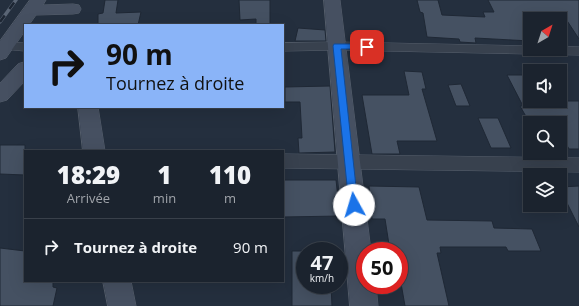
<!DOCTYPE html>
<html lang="fr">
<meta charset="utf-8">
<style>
body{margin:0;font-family:"Open Sans",sans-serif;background:#282f3a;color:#f1f3f6;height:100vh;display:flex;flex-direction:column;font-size:15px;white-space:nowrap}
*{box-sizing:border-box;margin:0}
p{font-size:13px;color:#a0a4aa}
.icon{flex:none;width:22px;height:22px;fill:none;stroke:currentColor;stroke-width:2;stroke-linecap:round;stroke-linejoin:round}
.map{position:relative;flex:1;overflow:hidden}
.details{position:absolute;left:24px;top:150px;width:260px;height:132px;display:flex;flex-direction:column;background:#1b232e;border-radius:0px;box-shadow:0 4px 16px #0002,0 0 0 1px #39404a}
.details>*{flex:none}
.top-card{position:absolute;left:24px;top:24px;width:260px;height:84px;border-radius:0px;box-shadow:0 4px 16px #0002,0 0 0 1px #39404a;background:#8ab4f8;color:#111;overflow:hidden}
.needle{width:26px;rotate:39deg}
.controls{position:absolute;left:523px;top:12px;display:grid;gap:8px}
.controls a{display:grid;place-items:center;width:44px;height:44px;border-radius:0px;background:#1b232e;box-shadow:0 4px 16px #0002,0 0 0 1px #39404a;font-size:20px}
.speed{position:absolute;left:296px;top:242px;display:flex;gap:8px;font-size:20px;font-weight:700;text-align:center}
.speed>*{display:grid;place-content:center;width:52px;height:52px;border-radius:50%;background:#1b232e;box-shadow:0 4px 16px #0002,0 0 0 1px #39404a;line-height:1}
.speed small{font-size:10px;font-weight:400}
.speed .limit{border:6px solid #d22;background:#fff;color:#111}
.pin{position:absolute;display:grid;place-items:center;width:34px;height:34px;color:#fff;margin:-17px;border-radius:8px;box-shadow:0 2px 6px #0006}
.me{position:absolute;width:44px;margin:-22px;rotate:354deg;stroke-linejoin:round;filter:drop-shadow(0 0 3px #0008)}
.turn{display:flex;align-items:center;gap:14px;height:84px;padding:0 16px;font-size:18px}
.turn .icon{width:52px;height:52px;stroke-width:2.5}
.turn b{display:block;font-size:28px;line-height:34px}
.eta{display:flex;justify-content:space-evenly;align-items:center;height:68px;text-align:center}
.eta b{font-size:24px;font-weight:800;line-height:28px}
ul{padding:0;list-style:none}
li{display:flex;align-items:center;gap:12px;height:56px;padding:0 16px;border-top:1px solid #39404a}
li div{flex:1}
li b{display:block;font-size:15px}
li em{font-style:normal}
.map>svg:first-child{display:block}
</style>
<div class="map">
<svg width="579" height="306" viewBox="0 0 579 306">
<rect width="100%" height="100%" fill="#242f3e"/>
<!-- building -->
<path fill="#455162" stroke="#1f2835" d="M105,0H118L116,13L141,12L138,25H98V14L103,13Z
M239,0H270V25H256V19L240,20Z
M417,0H438L442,15L485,17L483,12H494L488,0H579V39L562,13L529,12L530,41L475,38L476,43L460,42L459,39L427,37L423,13L420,12Z
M298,28L325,30L326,41H295Z
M404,71L422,72L426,89H422L437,141H397L400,154H372L362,95H409Z
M507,75H530V101H579V149H569L560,133V120H528L520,106H523Z
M461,84L470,106H456L448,85Z
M330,86L335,152L299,153L298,138H302L300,102H285V87Z
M478,118H498L511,148H491Z
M0,145H25V175L0,174Z
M283,180H336L340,216L283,217Z
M369,186L419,187L427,220L492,221L494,228L532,229L541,251H508L506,247H440L441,253H437L449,306H405L399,272V251H390L385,219H372Z
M579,186V227L560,189V187Z
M0,248L25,251V281H53V287L57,288L53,306H0Z
M292,251H305V285H331L332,306H292Z"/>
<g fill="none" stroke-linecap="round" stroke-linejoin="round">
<!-- minor casing -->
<g stroke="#565f6c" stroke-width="1">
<path id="minor" d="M6,42L25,43V51L2,49L0,46L2,43Z
M337,42L530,46V49H560V46L579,47V55L337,50L283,51V43Z
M283,154L579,158V172L283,168Z"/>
</g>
<!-- secondary casing -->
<g stroke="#565f6c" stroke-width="1">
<path id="secondary" d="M30,0H46L43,5L73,4L79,5L81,9L79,13L73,14L36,15L29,25H25V31L6,58L0,60V41Z
M324,0H340L371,251H365V285H376L378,306H350Z
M25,62V81L7,100L0,102V83L18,64Z
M78,107H98L105,151H83Z
M103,281H131L136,306H108Z"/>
</g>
<!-- minor -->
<use href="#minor" fill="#38414e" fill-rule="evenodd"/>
<!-- secondary -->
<use href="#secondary" fill="#465061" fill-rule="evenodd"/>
<!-- rail casing -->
<g stroke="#5a6575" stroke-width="3.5">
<path id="rail" d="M0,22L16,0"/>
</g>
<!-- rail -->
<use href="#rail" stroke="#1d2633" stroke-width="2.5" stroke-dasharray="8" stroke-linecap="butt"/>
</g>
<!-- route -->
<path fill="#1a73e8" stroke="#114b97" d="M334,44H367L371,47L367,49H341L358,205L357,209L354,210L350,209L349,205L333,46Z"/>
</svg>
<div class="controls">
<a><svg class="needle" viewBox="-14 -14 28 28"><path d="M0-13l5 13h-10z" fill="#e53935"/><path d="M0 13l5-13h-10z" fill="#a0a4aa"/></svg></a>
<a><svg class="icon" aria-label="sound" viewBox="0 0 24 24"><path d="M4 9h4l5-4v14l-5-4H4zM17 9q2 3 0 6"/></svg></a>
<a><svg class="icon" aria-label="search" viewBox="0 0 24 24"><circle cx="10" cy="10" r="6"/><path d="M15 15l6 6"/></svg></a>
<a><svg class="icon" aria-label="layers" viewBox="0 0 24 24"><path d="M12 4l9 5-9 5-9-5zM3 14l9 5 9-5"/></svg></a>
</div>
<div class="speed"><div>47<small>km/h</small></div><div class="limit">50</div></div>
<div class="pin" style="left:367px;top:47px;background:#d93025"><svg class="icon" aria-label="arrive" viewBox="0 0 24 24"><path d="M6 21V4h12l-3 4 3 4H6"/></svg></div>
<svg class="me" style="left:354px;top:205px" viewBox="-20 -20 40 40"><circle r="19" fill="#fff"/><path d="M0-13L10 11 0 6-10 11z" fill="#1a73e8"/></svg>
<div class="top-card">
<div class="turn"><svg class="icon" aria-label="right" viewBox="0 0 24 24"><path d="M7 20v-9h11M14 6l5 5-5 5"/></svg><div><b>90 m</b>Tournez à droite</div></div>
</div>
<section class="details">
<div class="eta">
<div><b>18:29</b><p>Arrivée</p></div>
<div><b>1</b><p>min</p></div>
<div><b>110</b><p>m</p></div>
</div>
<ul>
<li><svg class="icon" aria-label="right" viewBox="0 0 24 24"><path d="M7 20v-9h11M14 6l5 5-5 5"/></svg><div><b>Tournez à droite</b></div><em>90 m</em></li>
</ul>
</section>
</div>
